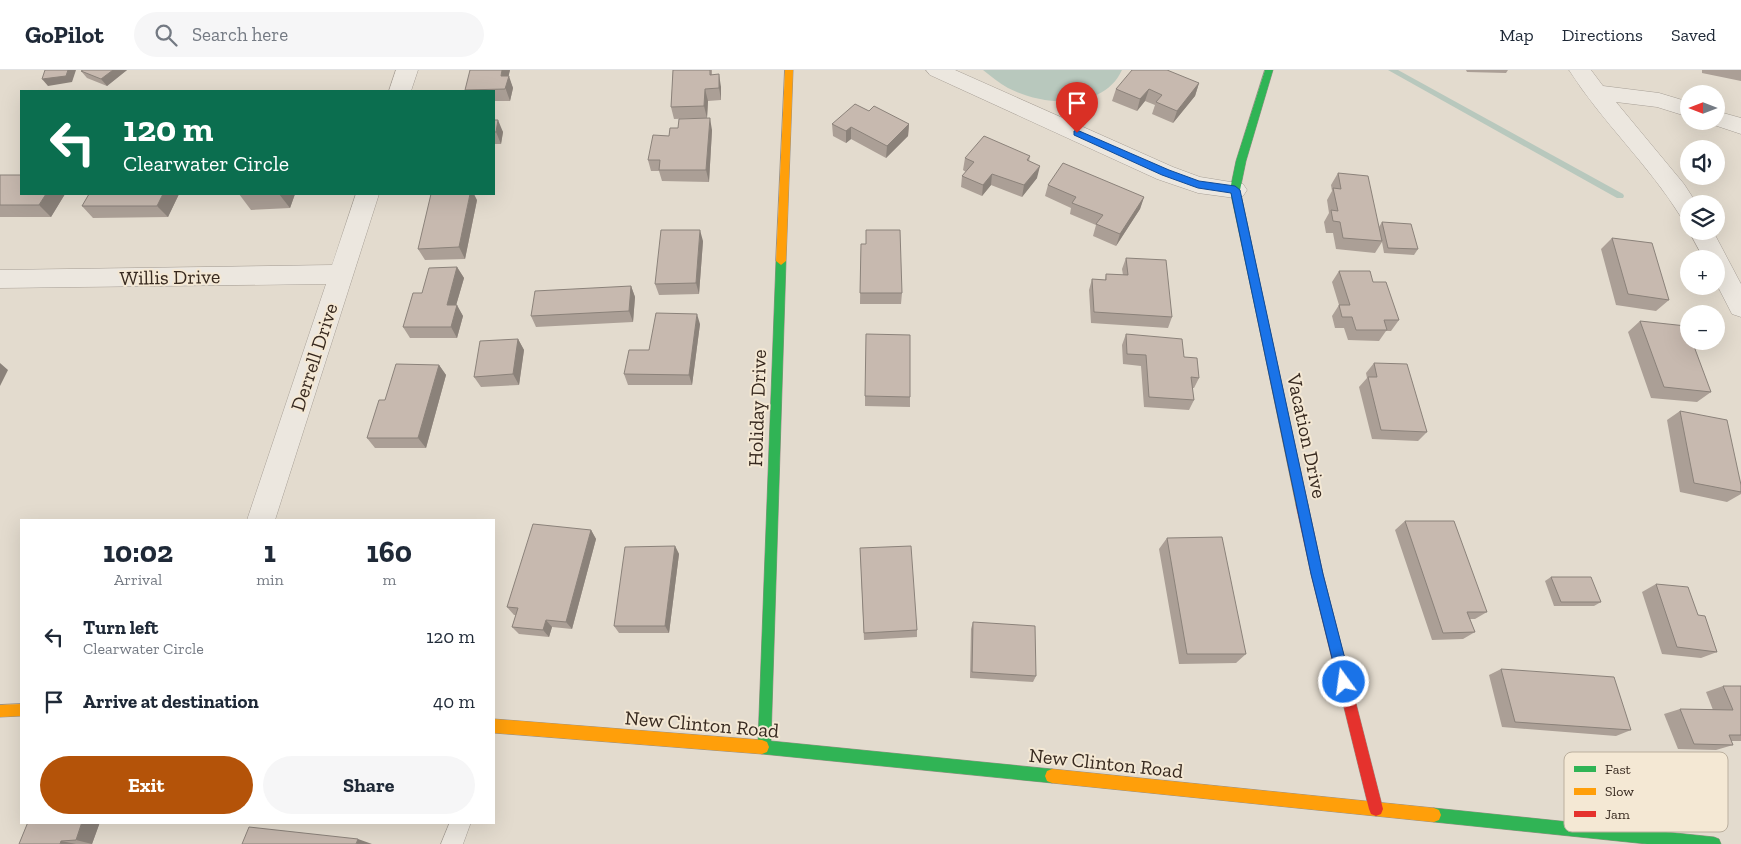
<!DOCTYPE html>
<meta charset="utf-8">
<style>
body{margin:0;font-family:"Zilla Slab",serif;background:#f6f6f7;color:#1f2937;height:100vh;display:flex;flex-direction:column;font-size:19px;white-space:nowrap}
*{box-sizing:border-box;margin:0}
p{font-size:16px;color:#747a83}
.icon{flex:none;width:28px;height:28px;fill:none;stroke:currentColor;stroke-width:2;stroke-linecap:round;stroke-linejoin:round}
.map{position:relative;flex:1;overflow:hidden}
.details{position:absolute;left:20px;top:449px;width:475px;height:305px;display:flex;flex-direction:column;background:#fff;border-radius:0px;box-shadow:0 5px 20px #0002}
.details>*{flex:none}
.guide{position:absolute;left:20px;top:20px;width:475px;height:105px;border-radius:0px;box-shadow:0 5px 20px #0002;background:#0b6e4f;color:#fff;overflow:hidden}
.needle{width:32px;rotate:270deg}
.fabs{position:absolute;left:1680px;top:15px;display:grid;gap:10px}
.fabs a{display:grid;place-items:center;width:45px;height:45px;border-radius:50%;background:#fff;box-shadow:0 5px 20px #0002;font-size:25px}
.pin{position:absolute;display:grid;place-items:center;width:42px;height:42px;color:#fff;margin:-51px -21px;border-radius:50% 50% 50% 0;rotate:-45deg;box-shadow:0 0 5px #0007}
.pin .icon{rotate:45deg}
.me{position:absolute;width:55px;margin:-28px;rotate:346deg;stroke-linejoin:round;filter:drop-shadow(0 0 4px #0008)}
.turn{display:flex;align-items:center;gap:18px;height:105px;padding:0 20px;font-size:22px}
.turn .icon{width:65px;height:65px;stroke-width:2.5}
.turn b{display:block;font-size:35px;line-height:42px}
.eta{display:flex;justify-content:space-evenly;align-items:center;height:85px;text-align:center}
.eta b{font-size:30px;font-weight:700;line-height:35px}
.cta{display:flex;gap:10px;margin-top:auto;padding:10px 20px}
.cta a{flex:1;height:58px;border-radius:30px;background:#b45309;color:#fff;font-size:20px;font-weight:700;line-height:58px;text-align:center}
.cta a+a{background:#f6f6f7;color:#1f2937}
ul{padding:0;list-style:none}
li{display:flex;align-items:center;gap:15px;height:65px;padding:0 20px}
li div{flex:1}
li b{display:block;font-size:19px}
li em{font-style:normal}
header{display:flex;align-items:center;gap:30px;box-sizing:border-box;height:70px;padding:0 25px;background:#fff;border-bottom:1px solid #e0e1e3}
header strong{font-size:24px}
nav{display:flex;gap:28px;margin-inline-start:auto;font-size:18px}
.search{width:350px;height:45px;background:#f6f6f7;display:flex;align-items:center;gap:12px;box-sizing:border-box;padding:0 18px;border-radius:28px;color:#747a83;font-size:19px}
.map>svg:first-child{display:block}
</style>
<header>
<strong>GoPilot</strong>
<div class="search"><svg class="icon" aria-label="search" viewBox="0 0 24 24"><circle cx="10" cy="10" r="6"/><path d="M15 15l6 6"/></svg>Search here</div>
<nav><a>Map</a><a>Directions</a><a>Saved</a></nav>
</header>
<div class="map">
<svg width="1741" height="774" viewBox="0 0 1741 774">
<rect width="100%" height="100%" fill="#e3dbce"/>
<!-- water -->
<path fill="#b8c8bd" d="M983,0H1122C1103,41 1043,36 1008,18C999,13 991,6 983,0Z"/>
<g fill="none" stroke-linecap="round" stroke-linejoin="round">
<!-- stream -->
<path fill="#b8c8bd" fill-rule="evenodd" d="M1388,0H1398L1623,124L1624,126L1623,128H1617Z"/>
<!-- lane casing -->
<g stroke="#a8a097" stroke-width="1">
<path id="lane" d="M450,752H471L463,774H441Z"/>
</g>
<!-- street casing -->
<g stroke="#a8a097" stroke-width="1">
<path id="street" d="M396,0H418L411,21H389Z
M926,0H955L1173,97L1200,107L1243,114L1247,120L1243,126L1235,128L1198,123L1157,109L930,5Z
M1569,0H1591L1603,16L1659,23L1689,32V47L1657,37L1616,32L1684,114L1697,134H1689V150L1681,147C1649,95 1602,52 1569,0Z
M1716,41L1741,48V64L1708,53L1707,51H1716Z
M356,124H379L275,450H247L326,214L0,218V200L332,195Z
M1689,161H1713L1741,214V247L1732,244L1716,213V189H1704Z"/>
</g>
<!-- fast casing -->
<g stroke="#989086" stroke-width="1">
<path id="fast" d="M1265,0H1273L1246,91L1240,120L1265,237L1260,241L1255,237L1230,120L1236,91Z
M781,187L786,191L771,671L1052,699L1057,701L1059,706L1057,711L1052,713L762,684L757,682L755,677L758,672L776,191Z
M1434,738L1714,767L1719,769L1721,774H1647L1434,752L1429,750L1427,745L1429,740Z"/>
</g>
<!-- slow casing -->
<g stroke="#989086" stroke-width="1">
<path id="slow" d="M785,0H793L786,191L781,195L776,191Z
M1260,233L1265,237L1308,435L1306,439L1302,440L1298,439L1296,435L1255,237Z
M21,634V646L0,647V635Z
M494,649L762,670L767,672L769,677L767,682L762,684L494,663Z
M1052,699L1434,738L1439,740L1441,745L1439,750L1434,752L1052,713L1047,711L1045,706L1047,701Z"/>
</g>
<!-- jam casing -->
<g stroke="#989086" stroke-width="1">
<path id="jam" d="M1302,430L1306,431L1308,435L1323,504L1383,739L1381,744L1376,746L1371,744L1369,739L1311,504L1296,435L1298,431Z"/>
</g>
<!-- lane -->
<use href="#lane" fill="#ece7df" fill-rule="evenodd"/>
<!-- street -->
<use href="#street" fill="#ece7df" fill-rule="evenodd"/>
<!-- fast -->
<use href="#fast" fill="#30b455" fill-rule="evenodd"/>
<!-- slow -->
<use href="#slow" fill="#ff9f0a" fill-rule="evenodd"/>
<!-- jam -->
<use href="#jam" fill="#e5322d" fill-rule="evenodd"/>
</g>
<!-- wall -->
<path fill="#ab9f96" d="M127,0L107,16L87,8L81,1Z
M510,0L508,6L513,18L510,31H494V21H466L465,20Z
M673,0H712V5L721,17V30L708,31L707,48L674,49L671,37Z
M1466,0H1508L1506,3L1467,2Z
M1702,0H1741V11L1702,3Z
M1199,13L1195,26L1173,53L1152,44L1155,35L1145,31L1137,41L1112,31L1116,19Z
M869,41L909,54L908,66L886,88L851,69L846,73L833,66L832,54Z
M494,50L503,62L501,74H494Z
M712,60L709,112L662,111L659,101H651L648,90L669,66Z
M1030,86L1029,91L1037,108L1022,127L991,115L982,126L961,117L962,106L966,102L963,100L965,88Z
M1338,103L1379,157L1382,152L1418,179L1414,185L1384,183L1382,172L1375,183L1336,179L1333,163H1326L1324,152L1329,143L1327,130L1332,121L1331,115Z
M0,105L21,124H65L51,147H0Z
M1048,115L1144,127L1140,139L1116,176L1093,166L1096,155L1070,144L1071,138L1045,126Z
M89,124H179L168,147L93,148L82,136Z
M239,124H295L290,138L251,140Z
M477,130L465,189L425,190L418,179Z
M1612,168L1669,230L1656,241L1616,235L1601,179Z
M703,171L699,224L659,225L655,214Z
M861,174H866L902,223L901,234H860Z
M1126,188L1172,247L1168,258L1091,253L1089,220L1092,209L1105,210L1106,204L1123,205L1122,199Z
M457,197L464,208L456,235L463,246L457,268H410L403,257L422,223Z
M1339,201L1399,250L1391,261H1386L1379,271L1348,270L1344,258H1335L1332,246L1339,235L1332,212Z
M631,216L635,227L633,252L536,257L531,246Z
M1640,251L1711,322L1697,332L1651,328L1628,262Z
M700,254L692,315H628L624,304L649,280Z
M1126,264L1184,287L1199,308L1194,318H1192L1194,330L1189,340L1144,337L1141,296L1123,294L1122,275Z
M518,269L524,280L519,315L481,317L474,307Z
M1374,293L1427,362L1418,371L1372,369L1359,317L1367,308L1366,303Z
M439,295L446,305L426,378H375L367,368L385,330Z
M865,326L910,327V337L865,336Z
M1680,341L1741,415V424L1727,432L1680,422L1667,350Z
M1405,451L1487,542L1475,549H1470L1475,562L1463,569L1432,570L1395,460Z
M591,460L596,469L572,559L552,557L549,567L519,564L512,557L516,545H514L507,537Z
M1167,468L1246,584L1236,593L1179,594L1159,479Z
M675,476L679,484L669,563H619L614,556Z
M860,478L917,560V567L864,570Z
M1551,507L1601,532L1594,536H1554L1545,511Z
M1656,514L1698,545L1717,582L1701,588L1662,584L1642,522Z
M973,552L1036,606L1033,612L970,608L971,559Z
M1501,599L1631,660L1616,666L1502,657L1489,605Z
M1723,616H1741V671H1731L1733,675L1716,680L1678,679L1664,644L1680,639L1713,640L1706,622Z
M28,752H100L92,774H19Z"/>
<!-- shaded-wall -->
<path fill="#8b827a" d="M68,0H76L72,12L48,16L42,9Z
M113,0H127L107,16L101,9Z
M502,0H510L507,13L509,6L513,18L510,31L501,6Z
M719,4L721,17V30L719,18Z
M1199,13L1195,26L1173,53L1177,41Z
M705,19L708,31L707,48L704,36Z
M1149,19L1145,31L1137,41L1140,29Z
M710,48L712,60L709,112L706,100Z
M498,50L503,62L501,74L496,62Z
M909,54L908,66L886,88L887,76Z
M851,57V69L846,73V61Z
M1040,96L1037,108L1022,127L1024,115Z
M992,104L991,115L982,126L983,115Z
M46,124H65L51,147L39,135Z
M163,124H179L168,147L157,136Z
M279,124H295L290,138Z
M470,124H474L477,130L465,189L459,177Z
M1144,127L1140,139L1116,176L1120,164Z
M700,160L703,171L699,224L696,213Z
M457,197L464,208L453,246L447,235Z
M631,216L635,227L633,252L629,241Z
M457,235L463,246L457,268L451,257Z
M697,244L700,254L692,315L689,305Z
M518,269L524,280L519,315L513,304Z
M0,293L8,300L0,316Z
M439,295L446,305L426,378L418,368Z
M591,460L596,469L572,559L566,552Z
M675,476L679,484L669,563L665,556Z
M546,550L552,557L549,567L543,560Z
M82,752H100L92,774L76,770Z
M358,769L372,774H356Z
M61,771L76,774H60Z"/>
<!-- building -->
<path fill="#c7b9af" stroke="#8b827a" d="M45,0H68L66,6L42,9Z
M83,0H113L101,9L81,1Z
M470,0H502L501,6H509L505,19L465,20Z
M673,0H710V5L719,4V18L705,19L704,36L671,37Z
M1132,0H1167L1199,13L1177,41L1156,32L1162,25L1149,19L1140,29L1116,19Z
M855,34L869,41L874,36L909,54L887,76L851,57L846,61L832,54Z
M710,48L706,100H659L660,90H648L653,65L669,66L670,58H678L679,49Z
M494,50H498L496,62H494Z
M984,66L1030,86L1027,90L1040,96L1024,115L992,104L983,115L962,106L974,92L965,88Z
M1063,93L1144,127L1120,164L1096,154L1103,145L1072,133L1076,127L1048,115Z
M1338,103L1368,106L1382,171L1343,168L1340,152L1333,151L1331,140L1338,141L1333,118L1341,119Z
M0,105H21V124H46L39,135H0Z
M89,124H163L157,136H82Z
M431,124H470L459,177L418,179Z
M1382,152L1411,154L1418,179L1388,178Z
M661,160H700L696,213L655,214Z
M866,160H900L902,223H860L861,174H866Z
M1612,168L1652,173L1669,230L1628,224Z
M1126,188L1166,190L1172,247L1094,242L1092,209L1106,210V204L1128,205Z
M457,197L447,235H457L451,257H403L413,223H422L429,198Z
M1339,201H1370L1373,212H1386L1399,250H1384L1387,260H1356L1352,247H1342L1339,235H1350Z
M631,216L629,241L531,246L535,221Z
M656,243L697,244L689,305L624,304L629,280H649Z
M1640,251L1686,256L1689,264V271H1692L1711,322L1664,317Z
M866,264L910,265V327L865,326Z
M1126,264L1182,269L1184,287L1197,288L1199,308L1191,307L1194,330L1149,327L1146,285L1127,284Z
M518,269L513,304L474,307L480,271Z
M1374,293L1407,294L1427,362L1381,360L1368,307H1377Z
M396,294L439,295L418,368H367L379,330H385Z
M1680,341L1727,350L1741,415V422L1694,413Z
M1405,451H1454L1487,542H1467L1475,562L1443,563Z
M533,454L591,460L566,552L546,550L543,560L512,557L518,538L507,537Z
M1222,467L1246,584H1187L1167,468Z
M675,476L665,556H614L625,477Z
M911,476L917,560L864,563L860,478Z
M1551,507H1591L1601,532H1561Z
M1656,514L1688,517L1698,545L1705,546L1717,582L1677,577Z
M973,552L1035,556L1036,606L972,602Z
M1501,599L1614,607L1631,660L1515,652Z
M1723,616H1741V665H1729L1733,675L1694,674L1680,639L1733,640Z
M28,752H82L76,770L61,771L60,774H19Z
M249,757L358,769L356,774H242Z"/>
<!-- route -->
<path fill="#1a73e8" stroke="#114b97" d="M1077,60L1169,100L1199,111L1235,116L1240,120L1323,504L1351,612L1349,617L1344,619L1340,617L1338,612L1311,504L1231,123L1198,118L1162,105L1074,65V61Z"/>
<g text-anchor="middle" stroke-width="4" stroke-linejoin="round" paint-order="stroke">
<!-- street labels -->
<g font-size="20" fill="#37291f" stroke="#f4e8d4">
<text transform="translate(170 207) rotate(-1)" y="7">Willis Drive</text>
<text transform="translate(314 287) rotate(-72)" y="7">Derrell Drive</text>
<text transform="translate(757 338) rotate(-88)" y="7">Holiday Drive</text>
<text transform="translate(1307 366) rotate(78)" y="7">Vacation Drive</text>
<text transform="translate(702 654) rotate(5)" y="7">New Clinton Road</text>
<text transform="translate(1106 693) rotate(6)" y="7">New Clinton Road</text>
</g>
</g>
<!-- legend -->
<rect x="1564" y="682" width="164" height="80" rx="8" fill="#f4e8d4" stroke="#bbaf9e" stroke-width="1"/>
<rect x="1574" y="696" width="22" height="6" fill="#30b455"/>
<rect x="1574" y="718" width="22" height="7" fill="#ff9f0a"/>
<rect x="1574" y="741" width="22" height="6" fill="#e5322d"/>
<g font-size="14" fill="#37291f">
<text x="1605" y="704">Fast</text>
<text x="1605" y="726">Slow</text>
<text x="1605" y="749">Jam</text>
</g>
</svg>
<div class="fabs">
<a><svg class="needle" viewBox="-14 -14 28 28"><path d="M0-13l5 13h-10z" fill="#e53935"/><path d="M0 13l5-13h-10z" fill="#747a83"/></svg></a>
<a><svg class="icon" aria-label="sound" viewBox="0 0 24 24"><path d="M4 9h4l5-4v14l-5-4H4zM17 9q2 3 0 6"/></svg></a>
<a><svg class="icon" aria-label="layers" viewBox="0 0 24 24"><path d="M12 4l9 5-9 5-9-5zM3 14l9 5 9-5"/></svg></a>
<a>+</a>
<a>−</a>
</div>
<div class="pin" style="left:1077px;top:63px;background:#d93025"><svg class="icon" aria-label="arrive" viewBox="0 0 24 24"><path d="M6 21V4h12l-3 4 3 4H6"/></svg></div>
<svg class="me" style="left:1344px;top:612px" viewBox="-20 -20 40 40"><circle r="17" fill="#1a73e8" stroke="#fff" stroke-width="3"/><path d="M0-11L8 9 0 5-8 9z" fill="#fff"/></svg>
<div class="guide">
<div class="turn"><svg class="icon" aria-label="left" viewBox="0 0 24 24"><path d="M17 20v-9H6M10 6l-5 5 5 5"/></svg><div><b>120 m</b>Clearwater Circle</div></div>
</div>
<section class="details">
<div class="eta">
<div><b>10:02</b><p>Arrival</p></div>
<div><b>1</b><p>min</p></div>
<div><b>160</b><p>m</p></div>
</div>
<ul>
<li><svg class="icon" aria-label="left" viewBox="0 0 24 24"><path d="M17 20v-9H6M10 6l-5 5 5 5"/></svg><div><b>Turn left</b><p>Clearwater Circle</p></div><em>120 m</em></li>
<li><svg class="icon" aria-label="arrive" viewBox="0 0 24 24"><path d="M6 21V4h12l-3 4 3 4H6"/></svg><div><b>Arrive at destination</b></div><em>40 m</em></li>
</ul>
<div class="cta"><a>Exit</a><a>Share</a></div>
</section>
</div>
